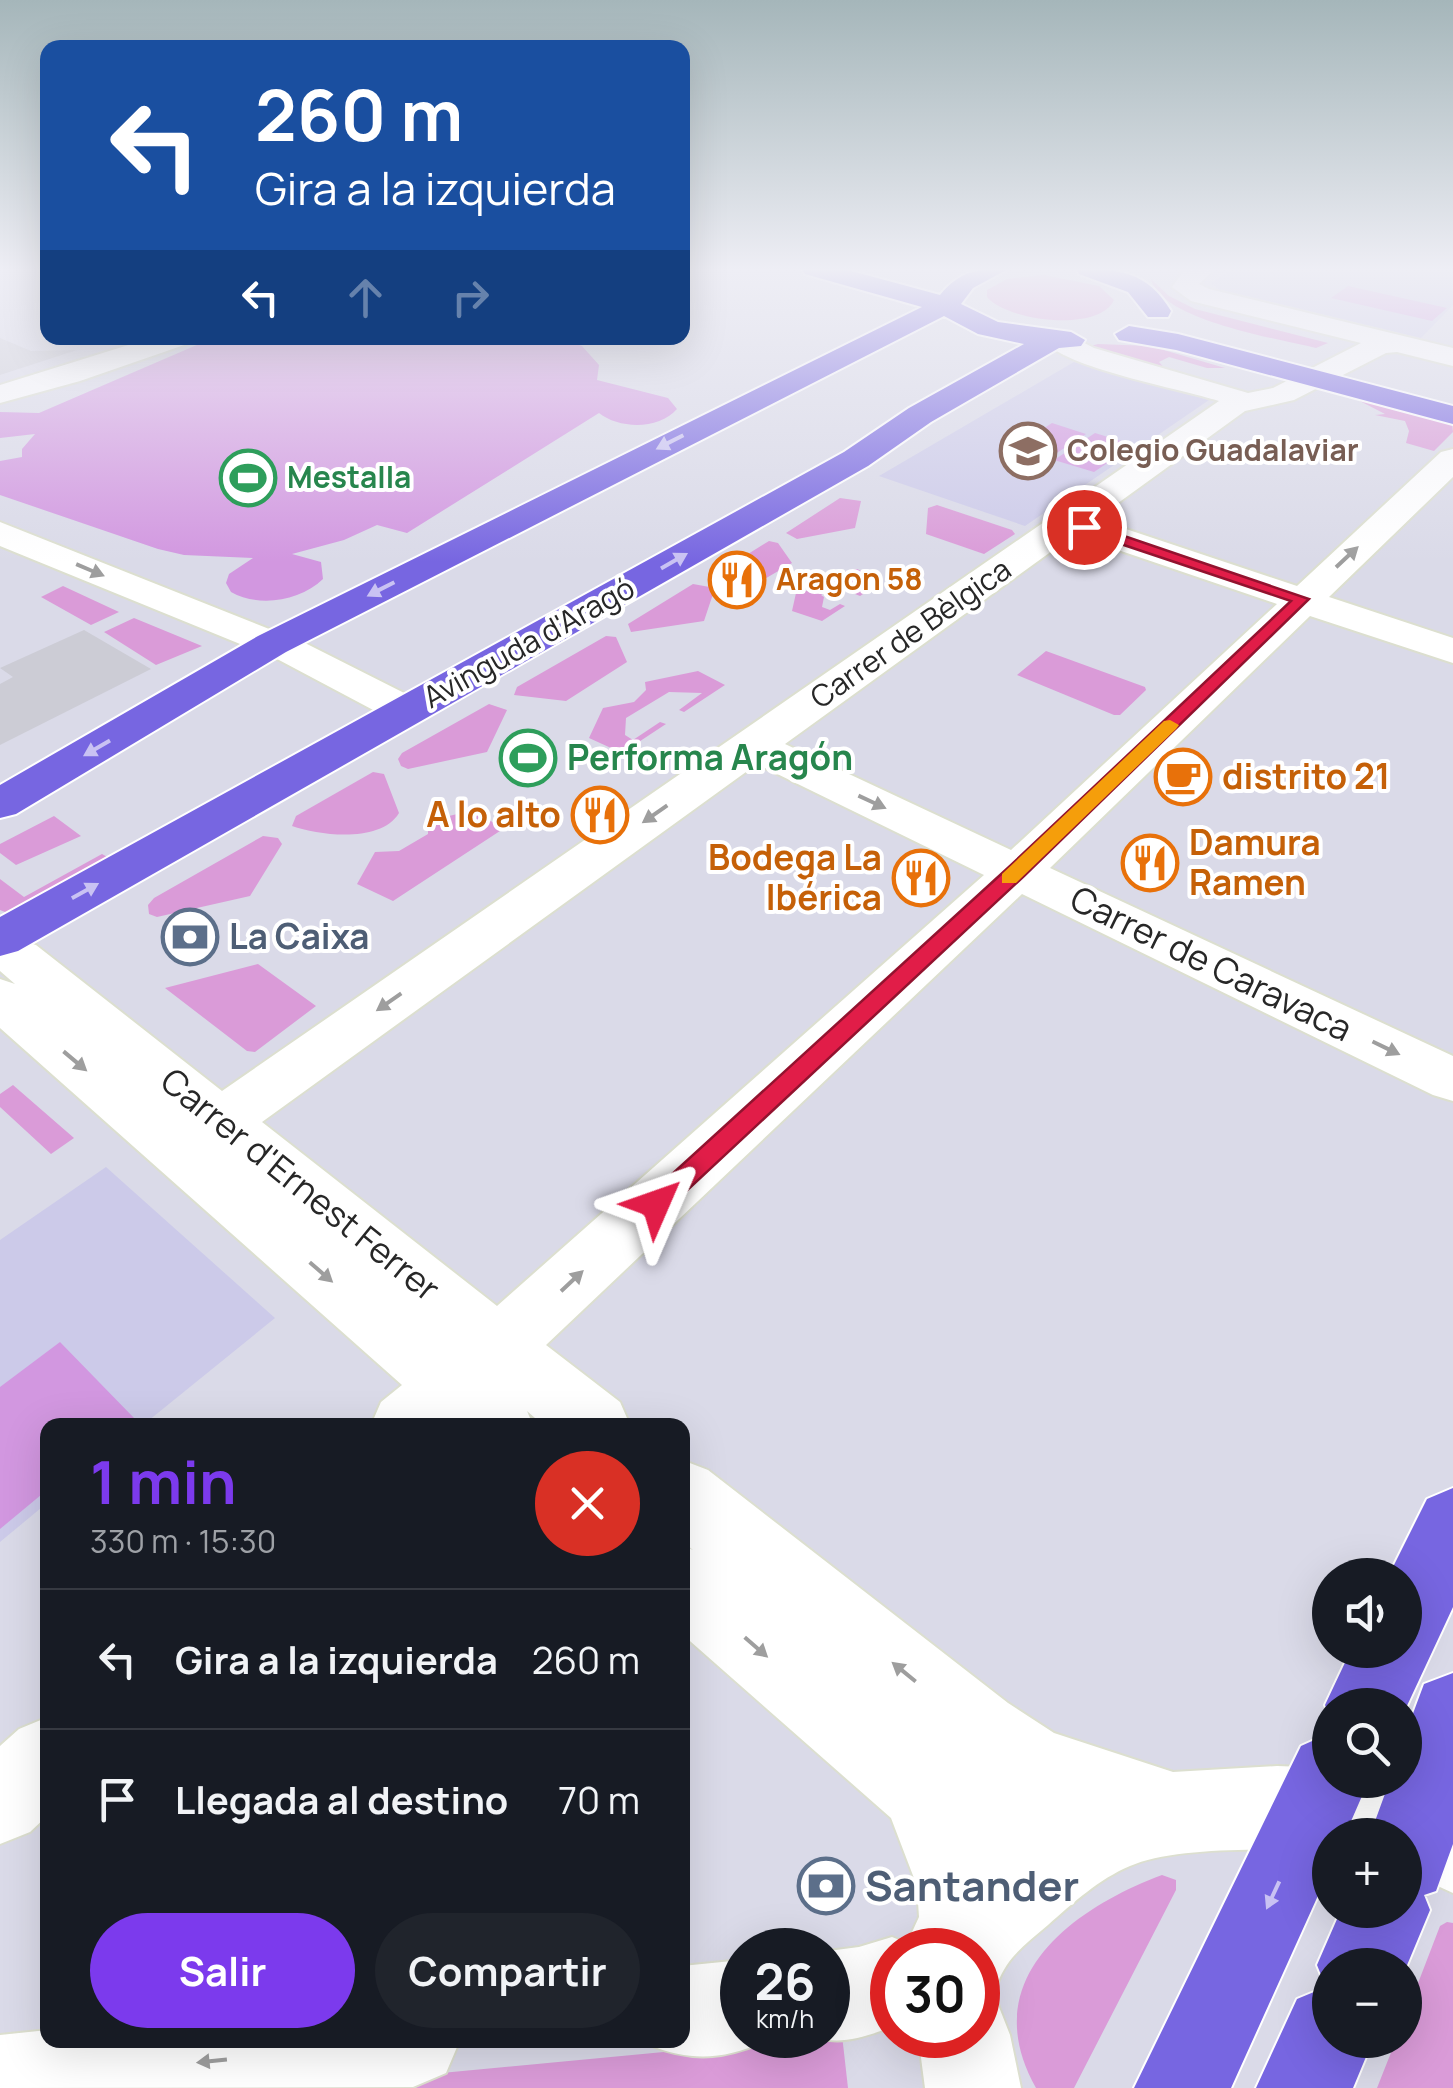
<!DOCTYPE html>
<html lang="es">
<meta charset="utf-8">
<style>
body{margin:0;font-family:Manrope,sans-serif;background:#20242c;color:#f1f3f6;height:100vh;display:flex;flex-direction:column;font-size:38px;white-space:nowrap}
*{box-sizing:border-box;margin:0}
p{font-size:32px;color:#9ea1a6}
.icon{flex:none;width:55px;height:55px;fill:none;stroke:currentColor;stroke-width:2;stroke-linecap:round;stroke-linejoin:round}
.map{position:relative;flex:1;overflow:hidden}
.details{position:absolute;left:40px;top:1418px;width:650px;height:630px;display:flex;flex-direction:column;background:#171b24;border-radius:20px;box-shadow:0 10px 40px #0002}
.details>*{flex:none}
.top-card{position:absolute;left:40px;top:40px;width:650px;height:305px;border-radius:20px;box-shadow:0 10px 40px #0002;background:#1a4fa0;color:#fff;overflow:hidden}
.tools{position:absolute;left:1312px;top:1558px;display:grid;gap:20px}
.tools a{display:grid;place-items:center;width:110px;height:110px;border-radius:50%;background:#171b24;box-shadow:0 10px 40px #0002;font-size:50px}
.speed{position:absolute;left:720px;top:1928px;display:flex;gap:20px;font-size:50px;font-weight:700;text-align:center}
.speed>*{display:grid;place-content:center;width:130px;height:130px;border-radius:50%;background:#171b24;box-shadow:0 10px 40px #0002;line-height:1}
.speed small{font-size:25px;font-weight:400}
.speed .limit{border:15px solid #d22;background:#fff;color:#111}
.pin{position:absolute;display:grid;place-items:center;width:85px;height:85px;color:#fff;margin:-42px;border:5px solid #fff;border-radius:50%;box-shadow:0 2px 10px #0007}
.me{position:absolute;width:110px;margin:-55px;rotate:47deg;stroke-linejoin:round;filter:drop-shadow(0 0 8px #0008)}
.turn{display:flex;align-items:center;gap:35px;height:210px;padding:0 50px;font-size:45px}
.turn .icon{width:130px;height:130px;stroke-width:2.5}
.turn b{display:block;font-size:70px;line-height:85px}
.lanes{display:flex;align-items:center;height:95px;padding:0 50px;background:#0003;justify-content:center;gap:50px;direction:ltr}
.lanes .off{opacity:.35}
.round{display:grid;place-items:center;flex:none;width:105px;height:105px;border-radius:52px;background:#20242c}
.headline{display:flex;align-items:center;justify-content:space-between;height:170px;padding:0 50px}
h1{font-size:60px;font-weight:700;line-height:75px;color:#7c3aed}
.primary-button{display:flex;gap:20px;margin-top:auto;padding:20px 50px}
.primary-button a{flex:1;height:115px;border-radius:60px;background:#7c3aed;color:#fff;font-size:40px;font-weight:700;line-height:115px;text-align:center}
.primary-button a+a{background:#20242c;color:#f1f3f6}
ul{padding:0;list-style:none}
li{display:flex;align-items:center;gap:30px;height:140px;padding:0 50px;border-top:2px solid #363941}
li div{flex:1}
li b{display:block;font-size:38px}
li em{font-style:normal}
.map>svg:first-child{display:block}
</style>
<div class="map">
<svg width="1453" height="2088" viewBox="0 0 1453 2088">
<rect width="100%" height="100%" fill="#dadae8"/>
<!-- education -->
<path fill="#cccae9" d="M1234,269H1452L1453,305L1421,338L1218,289L1211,283Z
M1074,362L1209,400L1025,526L879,476Z
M106,1167L275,1318L143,1425H48L47,1503L0,1542V1240Z"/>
<!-- green -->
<path fill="#da9bd8" d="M1044,275L1099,286L1114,300C1099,333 1007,321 987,297V290L1007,279Z
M1151,279L1169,296L1195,309L1328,343L1316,348C1279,339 1160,320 1151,279Z
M1098,344L1150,346L1225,368H1207L1169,357L1159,362L1166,370L1097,349H1080Z
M1356,399L1452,424L1453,432L1434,451L1406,443L1409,431L1405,421L1375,415L1385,414Z
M840,498L861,501L855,528L797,539L786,533Z
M937,505L1012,530L1015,534L984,554L926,534L928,508Z
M769,541L778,543L792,563L761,581L716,574Z
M857,569L883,581L860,596L855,594L863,587L834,586L821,595L824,597L822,607L830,610L840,604L845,606L822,621L792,611L796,593L815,589L822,576Z
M693,584L715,588L704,621L631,632L628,624Z
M63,586L119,612L91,625L41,597Z
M134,618L202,646L156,665L104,632Z
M606,636L616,637L627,662L566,701L514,695L517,687Z
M1046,651L1145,687L1146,690L1120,715H1114L1017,675Z
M698,671L725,685L684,712L679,710L702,693L669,692L626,718L625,735L633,740L660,722L666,724L622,753L589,738L603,708L634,702L646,690L645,682Z
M489,704L507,710L487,752L408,769L401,766L398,759L402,753Z
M373,772L384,774L399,813C381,843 321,836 292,826L296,816Z
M474,810L503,829L393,901L357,884L375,852L399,851L428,834V821Z
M54,816L81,836L16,865L0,853V844Z
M263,836L278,838L282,844L250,896L157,917L149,914L148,905L154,898Z
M102,854L113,860L10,914L0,910V879L24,897Z
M258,964L316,1006L255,1052L247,1051L165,988Z
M13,1085L74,1138L51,1154L0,1107V1094Z
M1162,1875L1176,1880V1890L1074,2088H1036C975,1980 1071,1909 1162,1875Z
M1447,1922L1453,1923V2088H1377L1396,2040H1405V2017L1440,1926Z
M842,2035L848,2088H284Z"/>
<!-- pitch -->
<path fill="#d297e0" d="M1348,286L1447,308L1432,321L1331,298Z
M213,338H559L582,346L599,365L597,380L668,398L677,409C659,430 619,429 599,413L407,533L377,525L344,540L292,554L321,562L323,579C300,601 259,608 231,592L226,583L229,574L253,558L184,555L158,549L0,495V461L22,457V449L35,434L0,438V412L39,413Z
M1052,423L1086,434L1052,456L1018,445Z
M1095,433L1134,445L1094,472L1054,460Z
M60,1342L135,1419L128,1425H48L47,1490L0,1529V1387Z"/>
<!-- plaza -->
<path fill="#ccccd5" d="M0,338L31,351L77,350L0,375Z
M84,630L151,669L0,745V684L13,677L0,668Z"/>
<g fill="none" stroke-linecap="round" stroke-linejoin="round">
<!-- minor casing -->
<g stroke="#dcdfcf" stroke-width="4">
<path id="minor" d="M1185,269H1215L1199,284L1209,289L1453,348V366L1397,352L1386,353L1294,400L1245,411L1096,519L1297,586L1441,452L1453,449V477L1329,597L1453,638V663L1310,616L1050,868L1453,1056V1101L1433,1095L1022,894L546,1345L620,1402L630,1425H543L527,1411L533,1425H371L381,1402L402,1385L0,1028V979L15,984L0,971V934L36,945L222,1091L1219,401C1182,389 1064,368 1043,340L1047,334H1067L1094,348L1248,393L1273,388L1361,343L1191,301L1172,287ZM1074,535L1277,604L1011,850L785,744ZM757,764L984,875L497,1306L262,1122Z
M151,338H191L187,344L80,381L0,403V385Z
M0,522L307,644L422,702L428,711L422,720L407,724L392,720L279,660L0,546Z
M682,1460L708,1470L1008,1703L1054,1733L1173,1772L1277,1766L1330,1768V1780H1388L1453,1805V1893L1405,1871V1835H1330V1853C1281,1848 1174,1846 1130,1866C1099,1879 1073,1903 1048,1925C1027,1943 1008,1956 998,1982L978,1990V1950H892V2027C864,2037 838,2047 809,2035H828V1951L859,1947L892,1937L907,1943L919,1917L917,1886L891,1818L682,1634V1545L693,1550L682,1541Z
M48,1717V1815L30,1832L0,1844V1746L19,1729Z
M742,1960V2035H776L774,2038C728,2058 697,2064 649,2045L648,2040H682V1966Z
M978,1994L997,2002L1010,2035L1021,2088H925L918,2035H978Z
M48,2030V2040H460L446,2073L413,2087L0,2088V2035Z"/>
</g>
<!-- major casing -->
<g stroke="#fff" stroke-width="4">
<path id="major" d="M802,269H844L940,295C961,270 977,269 1008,269L973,288L961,304L998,322L1071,332L1085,340L1081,346L1059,348L931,422L868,466L18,951L0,956V917L844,452L909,408L1024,344L978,334L944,316L286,652L16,814L0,818V785L258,636L922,307L805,274Z
M1076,269C1119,269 1147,271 1171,311L1168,317H1148L1128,292L1079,274Z
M1129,326L1178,334L1453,406V424L1176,350L1119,340L1115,334Z
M1453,1488V1607L1405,1710V1705H1330V1717L1325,1705L1351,1650H1405V1575H1389L1427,1499Z
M1453,1673V1844L1436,1891L1424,1895L1430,1910L1405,1970V1965H1330V2040H1373L1353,2088H1256L1297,1999L1326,1987L1317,1965L1341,1910H1405V1835H1370L1390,1780H1405V1735L1424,1684Z
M1330,1733V1780H1369L1345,1835H1330V1869L1231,2088H1134L1301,1746Z"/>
</g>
<!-- minor -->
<use href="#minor" fill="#fff" fill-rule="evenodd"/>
<!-- major -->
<use href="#major" fill="#7766e1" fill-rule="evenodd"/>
</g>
<!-- one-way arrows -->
<defs><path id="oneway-solid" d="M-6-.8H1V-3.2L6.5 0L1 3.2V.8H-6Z" transform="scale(2.5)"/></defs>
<g fill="#c9c2f3">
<use href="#oneway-solid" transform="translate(670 442) rotate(153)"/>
<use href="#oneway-solid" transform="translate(674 561) rotate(-30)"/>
<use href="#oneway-solid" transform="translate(381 589) rotate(153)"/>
<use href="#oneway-solid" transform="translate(97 748) rotate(150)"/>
<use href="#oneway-solid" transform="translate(85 891) rotate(-29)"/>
<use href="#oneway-solid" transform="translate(1273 1895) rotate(115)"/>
</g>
<g fill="#9e9e9e">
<use href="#oneway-solid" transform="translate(1347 557) rotate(-43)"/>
<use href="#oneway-solid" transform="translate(90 570) rotate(23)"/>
<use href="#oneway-solid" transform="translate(872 802) rotate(25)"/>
<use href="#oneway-solid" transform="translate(655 814) rotate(145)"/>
<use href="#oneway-solid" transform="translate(389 1002) rotate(145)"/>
<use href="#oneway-solid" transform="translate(1386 1048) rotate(26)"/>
<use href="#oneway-solid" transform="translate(75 1061) rotate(40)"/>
<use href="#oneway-solid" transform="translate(321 1272) rotate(41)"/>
<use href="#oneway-solid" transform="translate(572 1281) rotate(-43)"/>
<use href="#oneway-solid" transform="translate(756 1647) rotate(41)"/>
<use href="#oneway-solid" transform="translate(904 1672) rotate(-141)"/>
<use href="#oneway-solid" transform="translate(212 2061) rotate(174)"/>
</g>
<!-- sky -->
<linearGradient id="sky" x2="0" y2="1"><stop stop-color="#a5b6ba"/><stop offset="0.48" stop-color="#eeeef5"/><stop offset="1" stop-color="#eeeef5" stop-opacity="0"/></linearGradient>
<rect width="1453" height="562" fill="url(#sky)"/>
<!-- route -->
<path fill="#e11d48" stroke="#92132f" stroke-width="2.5" d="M1079,524H1089L1309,599L1024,876L665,1211L656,1214L648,1211L644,1204L648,1196L1010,866L1291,601L1079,530Z"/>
<!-- slow -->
<path fill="#f59e0b" d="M1170,720L1179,725L1176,729L1016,883H1002V874L1164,721Z"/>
<!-- icons -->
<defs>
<g id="school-ring" transform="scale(2.875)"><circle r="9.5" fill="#fff" stroke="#8d6e63" stroke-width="1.5"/><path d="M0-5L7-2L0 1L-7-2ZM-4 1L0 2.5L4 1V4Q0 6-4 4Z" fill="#8d6e63"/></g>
<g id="stadium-ring" transform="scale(2.875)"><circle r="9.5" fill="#fff" stroke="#2e9e5b" stroke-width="1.5"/><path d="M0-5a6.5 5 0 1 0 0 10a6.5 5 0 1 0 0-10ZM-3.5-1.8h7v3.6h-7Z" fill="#2e9e5b"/></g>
<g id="restaurant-ring" transform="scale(2.875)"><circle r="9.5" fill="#fff" stroke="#e8710a" stroke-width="1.5"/><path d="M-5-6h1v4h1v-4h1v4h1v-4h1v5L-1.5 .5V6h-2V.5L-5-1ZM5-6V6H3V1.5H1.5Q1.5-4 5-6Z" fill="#e8710a"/></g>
<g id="cafe-ring" transform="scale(2.875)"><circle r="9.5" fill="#fff" stroke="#e8710a" stroke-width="1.5"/><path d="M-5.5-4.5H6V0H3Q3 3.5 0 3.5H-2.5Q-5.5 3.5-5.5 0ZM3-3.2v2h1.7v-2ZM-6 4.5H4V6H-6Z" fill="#e8710a"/></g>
<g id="bank-ring" transform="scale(2.875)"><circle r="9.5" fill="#fff" stroke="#5c6f8a" stroke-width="1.5"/><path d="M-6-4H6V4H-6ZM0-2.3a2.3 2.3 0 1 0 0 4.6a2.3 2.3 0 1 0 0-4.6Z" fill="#5c6f8a"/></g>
</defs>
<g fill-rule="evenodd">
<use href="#school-ring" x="1028" y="451"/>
<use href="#stadium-ring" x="248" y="478"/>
<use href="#restaurant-ring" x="737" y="580"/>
<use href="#stadium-ring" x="528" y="758"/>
<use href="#cafe-ring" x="1183" y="777"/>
<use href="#restaurant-ring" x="600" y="815"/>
<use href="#restaurant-ring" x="1150" y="863"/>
<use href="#restaurant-ring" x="921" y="878"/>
<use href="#bank-ring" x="190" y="937"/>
<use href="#bank-ring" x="826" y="1886"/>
</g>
<g text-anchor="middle" stroke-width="8" stroke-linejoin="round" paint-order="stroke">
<!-- far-education labels -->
<g font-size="30" font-weight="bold" fill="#785e54" stroke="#fff" text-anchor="start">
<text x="1067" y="461">Colegio Guadalaviar</text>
</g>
<!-- far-leisure labels -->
<g font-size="30" font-weight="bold" fill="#27864d" stroke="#fff" text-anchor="start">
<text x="287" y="488">Mestalla</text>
</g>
<!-- far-food labels -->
<g font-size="30" font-weight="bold" fill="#c56008" stroke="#fff" text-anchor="start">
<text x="776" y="590">Aragon 58</text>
</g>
<!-- far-street labels -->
<g font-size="30" fill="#272727" stroke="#fff">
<text transform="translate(911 634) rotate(-35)" y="10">Carrer de Bèlgica</text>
<text transform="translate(529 643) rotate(-29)" y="10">Avinguda d'Aragó</text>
</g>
<!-- leisure labels -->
<g font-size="35" font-weight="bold" fill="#27864d" stroke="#fff" text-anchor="start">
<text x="567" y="770">Performa Aragón</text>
</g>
<!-- food labels -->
<g font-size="35" font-weight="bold" fill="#c56008" stroke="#fff" text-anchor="start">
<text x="1222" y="789">distrito 21</text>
<text x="561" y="827" text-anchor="end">A lo alto</text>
<text x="1189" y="855">Damura<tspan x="1189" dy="40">Ramen</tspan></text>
<text x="882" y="870" text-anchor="end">Bodega La<tspan x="882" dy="40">Ibérica</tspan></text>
</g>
<!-- service labels -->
<g font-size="35" font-weight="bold" fill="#4e5e75" stroke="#fff" text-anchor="start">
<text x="229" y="949">La Caixa</text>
</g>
<!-- street labels -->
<g font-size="35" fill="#272727" stroke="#fff">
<text transform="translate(1211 964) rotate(26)" y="12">Carrer de Caravaca</text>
<text transform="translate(300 1185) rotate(39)" y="12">Carrer d'Ernest Ferrer</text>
</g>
<!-- near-service labels -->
<g font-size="42" font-weight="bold" fill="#4e5e75" stroke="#fff" text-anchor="start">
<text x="865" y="1901">Santander</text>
</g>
</g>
</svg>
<div class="tools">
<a><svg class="icon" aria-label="sound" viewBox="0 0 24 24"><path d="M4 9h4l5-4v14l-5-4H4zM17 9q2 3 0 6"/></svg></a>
<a><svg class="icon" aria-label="search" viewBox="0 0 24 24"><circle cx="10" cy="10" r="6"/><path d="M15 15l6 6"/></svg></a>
<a>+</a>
<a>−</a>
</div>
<div class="speed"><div>26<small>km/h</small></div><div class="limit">30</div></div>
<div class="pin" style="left:1084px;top:527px;background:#d93025"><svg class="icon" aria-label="arrive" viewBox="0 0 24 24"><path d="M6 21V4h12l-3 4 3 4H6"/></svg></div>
<svg class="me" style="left:656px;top:1204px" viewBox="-20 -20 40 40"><path d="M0-17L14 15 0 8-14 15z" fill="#e11d48" stroke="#fff" stroke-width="4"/></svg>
<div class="top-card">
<div class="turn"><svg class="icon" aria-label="left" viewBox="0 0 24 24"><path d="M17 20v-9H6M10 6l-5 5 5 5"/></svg><div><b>260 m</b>Gira a la izquierda</div></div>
<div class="lanes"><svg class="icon" aria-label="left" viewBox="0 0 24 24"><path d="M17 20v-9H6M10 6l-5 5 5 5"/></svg><svg class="icon off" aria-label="ahead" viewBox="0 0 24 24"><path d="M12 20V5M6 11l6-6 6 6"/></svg><svg class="icon off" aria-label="right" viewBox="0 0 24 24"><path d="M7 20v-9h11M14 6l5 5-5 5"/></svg></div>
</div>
<section class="details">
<div class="headline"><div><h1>1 min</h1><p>330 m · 15:30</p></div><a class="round" style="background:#d93025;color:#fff"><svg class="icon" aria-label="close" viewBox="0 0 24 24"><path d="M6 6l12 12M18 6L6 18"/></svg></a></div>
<ul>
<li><svg class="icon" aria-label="left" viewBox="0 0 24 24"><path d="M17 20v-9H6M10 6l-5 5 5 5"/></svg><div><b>Gira a la izquierda</b></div><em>260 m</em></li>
<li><svg class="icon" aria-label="arrive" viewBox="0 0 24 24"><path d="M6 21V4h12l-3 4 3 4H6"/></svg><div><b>Llegada al destino</b></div><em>70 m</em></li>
</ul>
<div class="primary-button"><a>Salir</a><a>Compartir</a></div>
</section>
</div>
